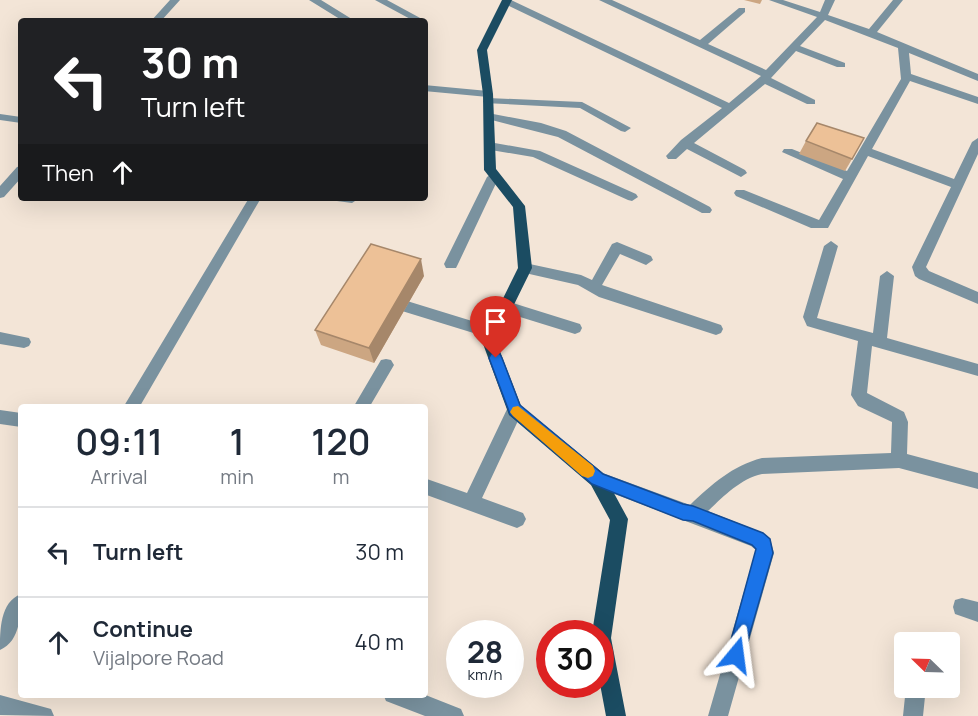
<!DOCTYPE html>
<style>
body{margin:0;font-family:Manrope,sans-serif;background:#f2f2f3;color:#1f2937;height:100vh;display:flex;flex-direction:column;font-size:22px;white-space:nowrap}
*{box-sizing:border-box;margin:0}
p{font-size:20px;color:#747a83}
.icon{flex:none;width:33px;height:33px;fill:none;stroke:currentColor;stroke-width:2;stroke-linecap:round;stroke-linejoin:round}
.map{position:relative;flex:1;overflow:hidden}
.sheet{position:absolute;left:18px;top:404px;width:410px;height:294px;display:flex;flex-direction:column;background:#fff;border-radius:6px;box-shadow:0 6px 24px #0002}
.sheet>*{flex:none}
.top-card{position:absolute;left:18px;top:18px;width:410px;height:183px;border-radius:6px;box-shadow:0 6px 24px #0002;background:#202124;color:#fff;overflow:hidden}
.needle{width:39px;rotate:293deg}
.tools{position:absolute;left:894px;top:632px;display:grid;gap:12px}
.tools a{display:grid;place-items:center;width:66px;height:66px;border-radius:6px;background:#fff;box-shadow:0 6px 24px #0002;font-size:30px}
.speed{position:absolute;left:446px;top:620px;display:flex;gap:12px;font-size:30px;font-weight:700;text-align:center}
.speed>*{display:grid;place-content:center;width:78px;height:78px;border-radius:50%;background:#fff;box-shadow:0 6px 24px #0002;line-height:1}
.speed small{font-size:15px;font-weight:400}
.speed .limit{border:9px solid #d22;background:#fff;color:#111}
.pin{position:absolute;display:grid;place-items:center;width:51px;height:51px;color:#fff;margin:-62px -26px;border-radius:50% 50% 50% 0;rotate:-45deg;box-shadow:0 0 6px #0007}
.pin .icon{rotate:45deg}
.me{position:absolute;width:66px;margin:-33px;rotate:16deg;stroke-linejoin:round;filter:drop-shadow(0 0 4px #0008)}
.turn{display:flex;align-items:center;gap:21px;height:126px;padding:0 24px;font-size:27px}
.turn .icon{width:78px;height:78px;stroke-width:2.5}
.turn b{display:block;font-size:42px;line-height:51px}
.then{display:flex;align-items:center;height:57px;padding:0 24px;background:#0003;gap:12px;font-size:22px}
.eta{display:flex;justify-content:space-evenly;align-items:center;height:102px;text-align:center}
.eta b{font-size:36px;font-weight:600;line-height:42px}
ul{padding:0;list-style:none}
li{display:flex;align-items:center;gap:18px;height:90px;padding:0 24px;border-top:2px solid #e0e1e3}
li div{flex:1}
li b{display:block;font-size:22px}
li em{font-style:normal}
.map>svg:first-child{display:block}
</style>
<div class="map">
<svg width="978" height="716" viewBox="0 0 978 716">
<rect width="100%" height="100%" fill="#f3e5d7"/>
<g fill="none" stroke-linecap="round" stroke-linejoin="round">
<!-- minor -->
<path fill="#7a929f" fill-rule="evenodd" d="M170,0H180L161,21H151Z
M309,0H321L355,21H343Z
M375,0H387L422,19L414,21Z
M502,0H511L729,103L761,76L599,0H612L700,40L739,8H745V12L708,44L766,70L817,17L769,0H783L820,12L825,0H835L828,15L869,29L893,0H903L877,32L978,74V81L909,53L911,74L978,97V104L910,81L872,149L954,179L972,142L978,138V154L926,267L929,271L978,292V304L919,279L915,276L912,267L951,187L868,156L828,228H811L736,196L734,193L736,190H744L819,220L843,179L782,152L784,149H792L847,171L901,79L898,48L825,20L800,46L845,63V67H837L796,51L771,78L815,100V104H807L765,84L694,143L745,170L747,173L741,177L687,149L676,159H668L666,156L681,140L722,108L503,3Z
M424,85L488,91L493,94L488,97L424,91Z
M488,98L582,102L631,128L625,132L621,131L580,108L484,103L483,101Z
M488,113L541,123L566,131L710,207L712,210L710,213H702L558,137L484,118V114Z
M0,114L21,117V123L0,120Z
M489,142L540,151L636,194L638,197L632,201L628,200L533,157L485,149V143Z
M21,166V178L4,197L0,198V186L17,167Z
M493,173L499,177L458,264L456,268H446L444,264L487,177Z
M249,198H261L140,406H124Z
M335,198H358V199L352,203L337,201Z
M831,241L838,246L817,318L873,333L880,276L887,271L894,276L887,338L978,364V376L872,346L867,393L904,412L908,422L907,454L978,473V489L899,468L762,474C740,479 724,496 708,511L763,533L770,539L774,553L728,716H708L756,550L751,546L591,485L589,479L591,473L597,471L690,505C712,484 732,466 762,458L891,453L892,422L858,406L851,395L858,341L807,326L803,317L824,246Z
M617,242L651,256L653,260L646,265L620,254L602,285L721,325L723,329L721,333L716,335L599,297L578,285L525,273L518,268L525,263L581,275L592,280L612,244Z
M407,301L498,329L500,333L498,337L493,339L402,311L400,307L402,303Z
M506,301L580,324L582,328L580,332L575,334L501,311L499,307L501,303Z
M0,332L29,338L31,342L29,346L24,348L0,344Z
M386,359L391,360L394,365L370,406H354L381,360Z
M515,403L521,405L523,410L482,498L523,513L526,519L523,525L517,528L424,494V478L467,493L509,405Z
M0,410L21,413V427L0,424Z
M21,594C21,613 21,641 0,650C0,630 0,602 21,594Z
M962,598L978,602V622L955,614L953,607L955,600Z
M906,687H926L923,716H903Z
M383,694H423L461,709L464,716H425L386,701Z
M0,695L51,709L54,716L0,715Z"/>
<!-- major -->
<path fill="#1b4c62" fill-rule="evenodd" d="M502,0H512L487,50L493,94L496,169L525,206L532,268L496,341L521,406L603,473L628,519L611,638L626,716H606L600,684V633H592L610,520L591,485L509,415L482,341L518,268L513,207L484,170L483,94L477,50Z"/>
</g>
<!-- wall -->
<path fill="#cca682" d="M744,0H762L760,4Z
M806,141L852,159L845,171L799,154Z
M424,276L374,363L321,345L315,330Z"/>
<!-- shaded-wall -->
<path fill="#a6876a" d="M421,259L424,276L374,363L369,348Z"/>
<!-- building -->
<path fill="#edc197" stroke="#a6876a" stroke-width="1.5" d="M817,123L864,138L852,159L806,141Z
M371,244L421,259L369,348L315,330Z"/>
<!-- route -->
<path fill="#1a73e8" stroke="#114b97" stroke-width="1.5" d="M496,352L500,354L502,358L520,405L603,474L683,504L693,506L763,533L770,539L773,553L742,661L736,664L730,661L727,655L756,549L752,545L693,521L683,520L592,484L510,414L489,358L491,354Z"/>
<!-- slow -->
<path fill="#f59e0b" d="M518,406L593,466L595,471L593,476L588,478L582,476L513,416L510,412L513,407Z"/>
</svg>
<div class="tools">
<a><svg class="needle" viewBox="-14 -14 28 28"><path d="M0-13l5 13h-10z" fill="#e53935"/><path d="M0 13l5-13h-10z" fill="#747a83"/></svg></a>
</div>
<div class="speed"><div>28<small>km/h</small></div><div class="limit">30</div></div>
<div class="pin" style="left:496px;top:358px;background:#d93025"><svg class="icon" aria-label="arrive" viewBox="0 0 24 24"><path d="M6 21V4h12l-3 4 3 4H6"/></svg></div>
<svg class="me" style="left:736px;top:655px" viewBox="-20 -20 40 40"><path d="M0-17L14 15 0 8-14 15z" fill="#1a73e8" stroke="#fff" stroke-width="4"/></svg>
<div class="top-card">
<div class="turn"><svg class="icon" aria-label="left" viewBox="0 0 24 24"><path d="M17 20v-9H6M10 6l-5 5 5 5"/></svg><div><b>30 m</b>Turn left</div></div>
<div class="then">Then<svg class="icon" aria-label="ahead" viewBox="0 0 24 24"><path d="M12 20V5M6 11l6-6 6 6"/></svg></div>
</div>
<section class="sheet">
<div class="eta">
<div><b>09:11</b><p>Arrival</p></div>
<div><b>1</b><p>min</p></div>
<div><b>120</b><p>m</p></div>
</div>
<ul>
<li><svg class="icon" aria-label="left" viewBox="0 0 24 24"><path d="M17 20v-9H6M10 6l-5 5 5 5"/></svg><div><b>Turn left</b></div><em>30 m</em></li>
<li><svg class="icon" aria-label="ahead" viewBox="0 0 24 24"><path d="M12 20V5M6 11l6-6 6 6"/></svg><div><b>Continue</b><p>Vijalpore Road</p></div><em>40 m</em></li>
</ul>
</section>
</div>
